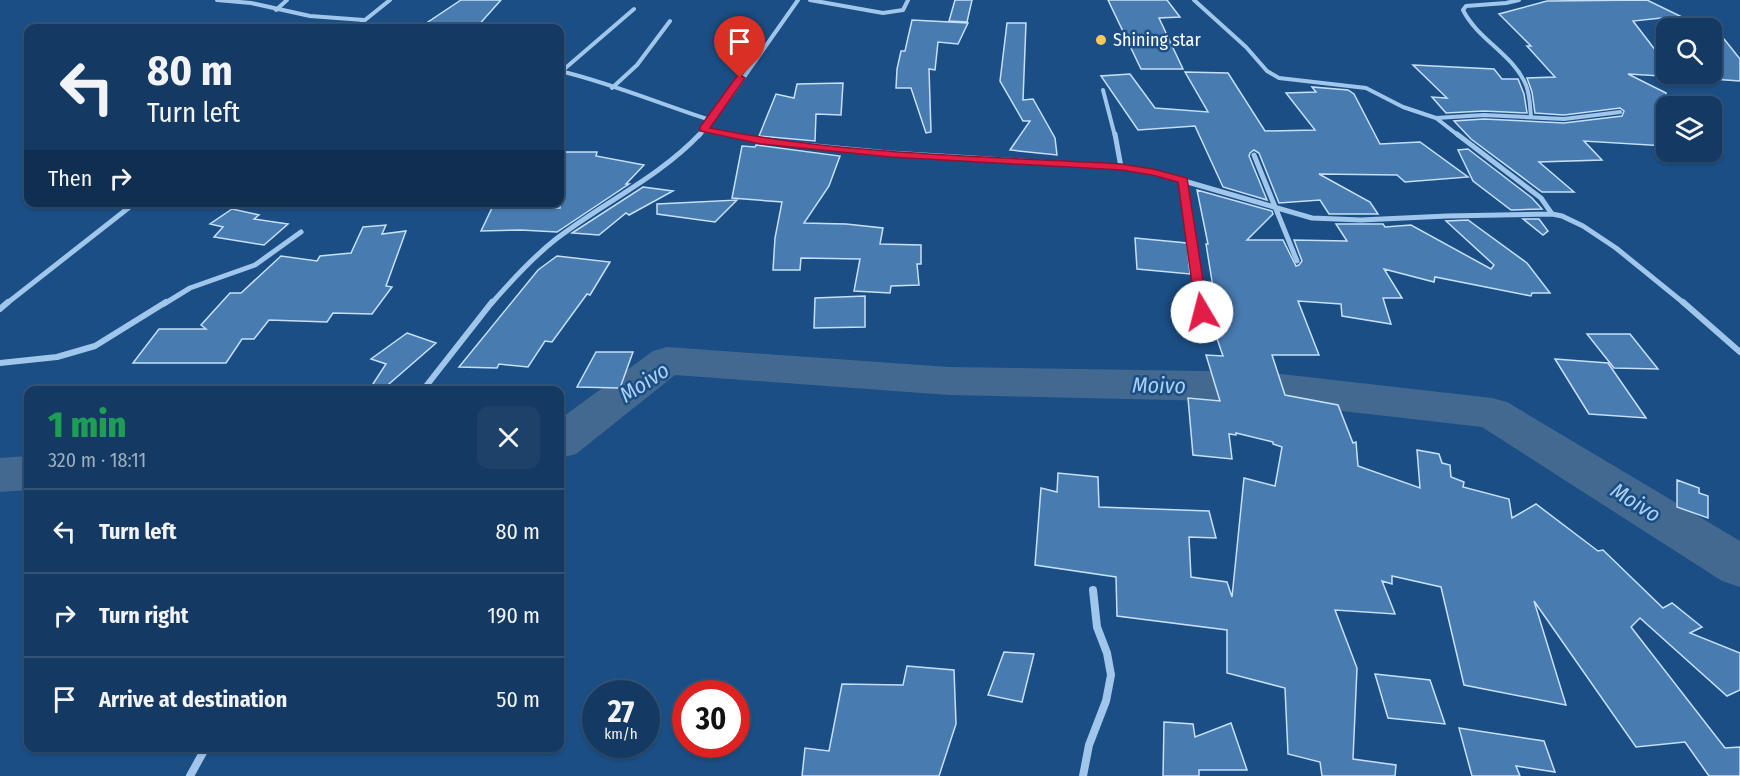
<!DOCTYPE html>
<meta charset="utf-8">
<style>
body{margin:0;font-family:"Fira Sans Condensed",sans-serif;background:#1d4169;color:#f1f3f6;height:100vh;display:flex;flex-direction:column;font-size:22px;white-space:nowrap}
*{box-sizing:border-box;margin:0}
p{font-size:20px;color:#9dadbe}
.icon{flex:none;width:33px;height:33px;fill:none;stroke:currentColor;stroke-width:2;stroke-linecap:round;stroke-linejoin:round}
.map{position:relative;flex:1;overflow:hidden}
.sheet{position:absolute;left:24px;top:386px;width:540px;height:366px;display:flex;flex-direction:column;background:#143a63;border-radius:12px;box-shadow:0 2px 4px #0004,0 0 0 2px #335478}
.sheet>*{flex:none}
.hud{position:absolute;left:24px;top:24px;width:540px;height:183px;border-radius:12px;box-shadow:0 2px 4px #0004,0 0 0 2px #335478;background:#143a63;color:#f1f3f6;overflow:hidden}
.buttons{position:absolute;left:1656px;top:18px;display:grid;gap:12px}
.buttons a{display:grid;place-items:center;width:66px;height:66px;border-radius:12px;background:#143a63;box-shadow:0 2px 4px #0004,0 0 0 2px #335478;font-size:30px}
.speed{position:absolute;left:582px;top:680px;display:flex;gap:12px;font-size:30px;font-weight:700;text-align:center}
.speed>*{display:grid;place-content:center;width:78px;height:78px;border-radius:50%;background:#143a63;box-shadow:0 2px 4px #0004,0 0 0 2px #335478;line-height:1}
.speed small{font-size:15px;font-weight:400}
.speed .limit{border:9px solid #d22;background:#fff;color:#111}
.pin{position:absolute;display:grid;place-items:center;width:51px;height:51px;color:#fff;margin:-62px -26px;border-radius:50% 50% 50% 0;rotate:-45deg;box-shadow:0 0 6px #0007}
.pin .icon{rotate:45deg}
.me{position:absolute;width:66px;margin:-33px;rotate:352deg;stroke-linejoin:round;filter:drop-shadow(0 0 4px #0008)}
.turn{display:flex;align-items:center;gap:21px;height:126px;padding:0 24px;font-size:27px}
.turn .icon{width:78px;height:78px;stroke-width:2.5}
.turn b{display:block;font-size:42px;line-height:51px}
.then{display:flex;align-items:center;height:57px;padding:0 24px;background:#0003;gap:12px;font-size:22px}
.round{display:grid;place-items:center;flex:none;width:63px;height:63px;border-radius:12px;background:#1d4169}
.summary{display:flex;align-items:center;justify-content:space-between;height:102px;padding:0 24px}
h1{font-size:36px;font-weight:800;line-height:45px;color:#1e9e55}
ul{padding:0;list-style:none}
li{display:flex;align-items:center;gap:18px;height:84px;padding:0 24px;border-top:2px solid #335478}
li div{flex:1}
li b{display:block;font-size:22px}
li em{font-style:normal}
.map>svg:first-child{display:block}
</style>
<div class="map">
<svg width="1740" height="776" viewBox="0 0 1740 776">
<rect width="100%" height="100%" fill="#1b4e84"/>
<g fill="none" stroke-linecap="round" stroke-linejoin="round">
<!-- river -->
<path fill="#446991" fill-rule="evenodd" d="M667,347L949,367L1263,372L1492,398L1507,402L1740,541V587L1722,581L1482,427L1263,402L949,395L675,375L576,454L560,458V419L653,351Z
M28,456V490L0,492V458Z"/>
</g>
<!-- building -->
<path fill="#487bb0" stroke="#c6dff8" stroke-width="1.5" d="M461,0H501L476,28H419Z
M955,0H972L967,22L949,21Z
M1108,0H1167L1180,17L1159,18L1183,69H1141Z
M1647,0L1680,16L1633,21L1666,64V74H1674L1677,77L1628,74L1666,93V146L1584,141L1602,160L1539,162L1574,192H1542L1471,139L1454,121L1484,119L1564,123L1622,116L1624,111L1620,108L1564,115L1535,113L1532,92L1527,78L1555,77L1527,46H1531L1499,14L1547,1Z
M912,20L968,23L958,44L938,42L935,70L929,69L931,132L926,133L911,88H896L897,69L901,51H905Z
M1007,23H1026L1023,100L1033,99L1055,138L1057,155L1010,150L1030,121H1023L1000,81Z
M1712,24L1740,59V81L1712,79Z
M1413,65L1494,69L1502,79H1518L1524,94L1527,113L1484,111L1446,113L1432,97L1447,98Z
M1185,72L1228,73L1265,131L1315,130L1286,93L1316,92L1312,87L1348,90L1354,94L1380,144L1420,142L1468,177L1405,182L1397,175L1319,174L1370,202L1378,214H1329L1320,200L1279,203L1259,153L1254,150L1250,153L1249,156L1267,200L1223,187L1195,126L1138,130L1101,76L1130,74L1155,108L1208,112Z
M843,83L841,115L816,114L815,141L759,136L776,94L794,98L797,84Z
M756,145L840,156L829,186L804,223L846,224L883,228L880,244L921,245V264H917L919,285L891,286L890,293L854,291L860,259L801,258L800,270H773L775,238L782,202L732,198L742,146L755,147Z
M1468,149L1532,198L1542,209L1511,210L1473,181L1458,150Z
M560,152H597L596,156L644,165L626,184H629L557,232L521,230L481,231L492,208H560Z
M643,187L673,191L629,215L626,213L599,235L572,233Z
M1197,190L1272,211L1273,214L1247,240H1283L1296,266L1299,265L1302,261L1294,240L1347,241L1336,224H1383L1385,227L1411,225L1491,269L1494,265L1446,221L1468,220L1527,263L1550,293H1532L1531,296L1435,277L1434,282L1384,269L1402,298H1383L1391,324L1342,316L1341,304L1298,301L1319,355H1272L1285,395L1338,405L1353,443L1356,442L1358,466L1420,488L1417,450L1439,454L1442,463L1450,465L1451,477L1464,482L1463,487L1509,499L1512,518L1536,504L1598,551L1603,550L1663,608L1672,603L1702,627L1690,633L1740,653V690L1727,696L1640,618L1631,627L1725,748L1740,747V776H1709L1685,742L1636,747L1534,601L1566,705L1464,685L1441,587L1392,576V584L1382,581L1395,614L1335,610L1357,668L1353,759L1396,765L1395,776H1322L1320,762L1288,754L1285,688L1227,673V630L1117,616L1116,577L1035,565L1041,488L1057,492L1058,473L1098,477L1099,507L1209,511L1216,538L1189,537L1191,577L1227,582L1232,597L1244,478L1275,486L1282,447L1273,444V442L1236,433V435L1229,434L1232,459L1193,455L1188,398L1220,401L1206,355L1223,356L1214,330L1220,331L1206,244H1208Z
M737,200L715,222L657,214V204Z
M232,209L259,215L254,219L288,224L264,245L214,237L223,227L210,224Z
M1523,219H1539L1548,231L1543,235Z
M386,225L382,234L406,231L386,286L392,287L372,314L333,313L327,322L269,320L254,339H242L226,363H133L159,329H206L201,325L230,293H241L281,256L317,261L320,256L351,253L363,227Z
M1135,238L1187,243L1190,274L1137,269Z
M557,256L610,262L590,295L587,294L552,342L545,341L528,367L499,364L497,368L459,367L538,270Z
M865,296V327L814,328L815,298Z
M407,333L436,343L382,390H369L386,364L371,359Z
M1587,334H1630L1658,369L1614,368Z
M596,352H633L620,388L577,387Z
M1555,359L1608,363L1646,418L1589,414Z
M1677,480L1699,488V493L1708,496V518L1677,507Z
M1004,652L1034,654L1022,702L988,695Z
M907,666L954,670L956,724L939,776H802L805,748L829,751L842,684L903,685Z
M1375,674L1430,680L1445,724L1388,718Z
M1164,722L1193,724L1195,737L1231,723L1247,770H1199V776H1163Z
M1459,728L1544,741L1555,772L1516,766L1520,776H1472Z"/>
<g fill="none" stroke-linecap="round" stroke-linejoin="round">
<!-- minor-far3 -->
<path stroke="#a1c6eb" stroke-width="4" d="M217,0L251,3L310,16L364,20
M810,0L883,13L903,10L908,0
M1194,0L1246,47L1267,71L1279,78L1366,88L1403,107L1436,118L1459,136
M1519,0L1506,3L1466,6L1463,10C1478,40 1513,54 1526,85C1530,95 1530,106 1531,117
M276,10L287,0
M355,28L390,0
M560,71C611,83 660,104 710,120
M562,71L634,9
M612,88L637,65L670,21
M1103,90L1115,136
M1436,118L1484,115L1564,119L1620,112
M703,129L735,136
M699,136L730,97L798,0"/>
<!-- minor-far2 -->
<path stroke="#a1c6eb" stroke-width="5" d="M728,134L761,141L890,153L1121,167L1153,172L1312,218L1361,220L1447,216L1552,214L1562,216L1583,226L1616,248L1685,304
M1115,134L1121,167
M1457,134L1541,198L1552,214
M1254,155L1297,261
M1183,181L1201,304
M425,205L427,202
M6,304L136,202
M164,304L190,288L255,265L301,232
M491,304C511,281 532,258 556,239C604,202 658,178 700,134"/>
<!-- minor-far1 -->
<path stroke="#a1c6eb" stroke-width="6" d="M1201,302L1202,312
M1683,302L1740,352
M0,309L8,302
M0,363L57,357L95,346L166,302
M423,390L492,302"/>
<!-- minor -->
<path stroke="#a1c6eb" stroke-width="8" d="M190,776L206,747
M1083,776L1089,745L1106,701L1111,675L1107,653L1097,627L1093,590"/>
</g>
<!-- route -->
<path fill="#e11d48" stroke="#92132f" stroke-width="1.5" d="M740,75L745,78L710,128C844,155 984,156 1121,164L1153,169L1187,178L1208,312L1202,316L1196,312L1178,182L1152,175L1121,170L890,157L761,144L700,131V127L737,76Z"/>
<!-- markers -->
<circle fill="#fdc75e" stroke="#1b4e84" stroke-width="2" cx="1101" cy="40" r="6"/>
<g text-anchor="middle" stroke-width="5" stroke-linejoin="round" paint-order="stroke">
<!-- far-poi labels -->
<g font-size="18" fill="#fff" stroke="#1b4e84" text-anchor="start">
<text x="1113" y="46">Shining star</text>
</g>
<!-- water labels -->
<g font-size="22" font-style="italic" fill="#add0f3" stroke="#1b4e84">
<text transform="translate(644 382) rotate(-33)" y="8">Moivo</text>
<text transform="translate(1159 385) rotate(1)" y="8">Moivo</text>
<text transform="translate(1636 502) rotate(32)" y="8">Moivo</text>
</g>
</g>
</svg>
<div class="buttons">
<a><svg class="icon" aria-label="search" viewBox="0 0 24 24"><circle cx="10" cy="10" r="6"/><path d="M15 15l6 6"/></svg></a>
<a><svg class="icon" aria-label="layers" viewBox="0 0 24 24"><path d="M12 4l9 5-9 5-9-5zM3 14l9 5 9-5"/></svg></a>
</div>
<div class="speed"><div>27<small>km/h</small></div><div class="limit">30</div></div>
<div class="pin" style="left:740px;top:78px;background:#d93025"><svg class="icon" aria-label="arrive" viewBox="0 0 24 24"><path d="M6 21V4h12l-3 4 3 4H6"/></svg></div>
<svg class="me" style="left:1202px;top:312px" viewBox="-20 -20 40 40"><circle r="19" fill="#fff"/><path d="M0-13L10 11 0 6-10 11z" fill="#e11d48"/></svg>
<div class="hud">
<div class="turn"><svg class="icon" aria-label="left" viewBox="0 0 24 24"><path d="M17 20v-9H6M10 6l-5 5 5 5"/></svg><div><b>80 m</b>Turn left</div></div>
<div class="then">Then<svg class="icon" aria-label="right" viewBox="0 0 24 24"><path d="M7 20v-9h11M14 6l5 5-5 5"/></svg></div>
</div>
<section class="sheet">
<div class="summary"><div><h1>1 min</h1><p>320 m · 18:11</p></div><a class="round"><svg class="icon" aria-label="close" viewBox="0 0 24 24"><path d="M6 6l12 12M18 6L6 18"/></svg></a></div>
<ul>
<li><svg class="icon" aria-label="left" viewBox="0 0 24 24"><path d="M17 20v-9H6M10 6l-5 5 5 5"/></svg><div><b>Turn left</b></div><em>80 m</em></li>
<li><svg class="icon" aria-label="right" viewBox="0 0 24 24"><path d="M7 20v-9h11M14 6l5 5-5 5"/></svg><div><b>Turn right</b></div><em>190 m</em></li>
<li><svg class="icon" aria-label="arrive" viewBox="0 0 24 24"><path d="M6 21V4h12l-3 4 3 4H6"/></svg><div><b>Arrive at destination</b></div><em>50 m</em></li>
</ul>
</section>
</div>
